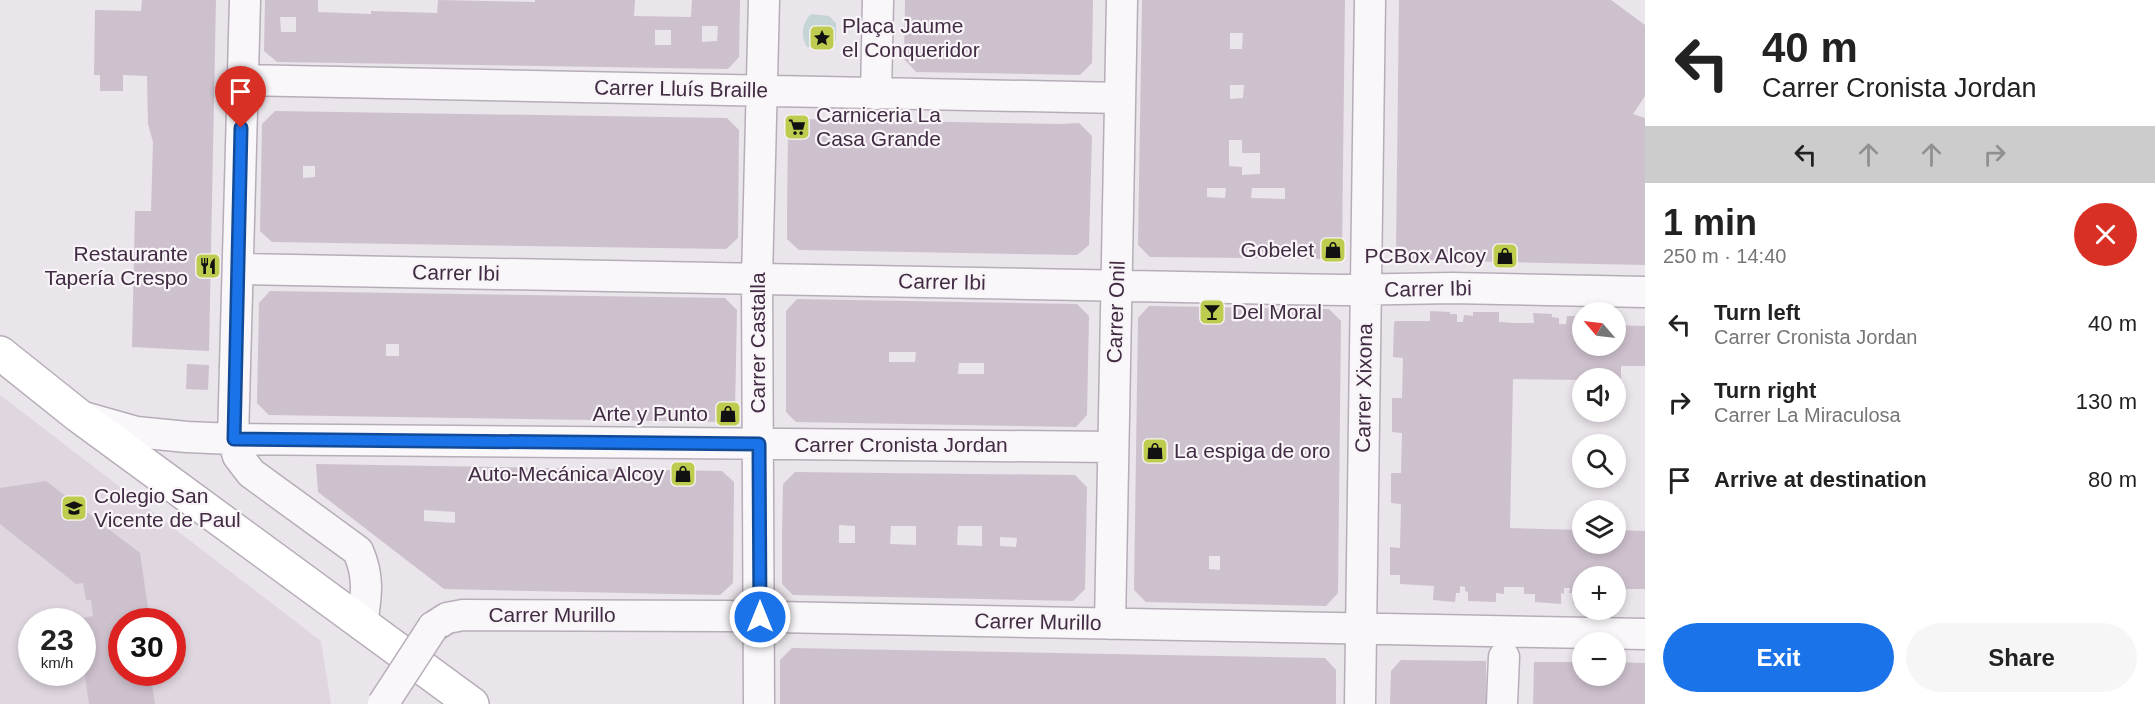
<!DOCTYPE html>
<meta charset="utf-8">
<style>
body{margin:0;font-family:Helvetica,sans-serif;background:#f6f6f6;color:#222;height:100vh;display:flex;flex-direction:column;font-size:22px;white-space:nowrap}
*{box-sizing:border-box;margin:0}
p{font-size:20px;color:#767676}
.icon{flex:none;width:33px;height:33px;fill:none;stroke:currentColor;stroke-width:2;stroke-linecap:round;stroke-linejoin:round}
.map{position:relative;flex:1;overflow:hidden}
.drawer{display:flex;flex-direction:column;background:#fff;width:510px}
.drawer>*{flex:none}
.top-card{background:#fff;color:#222;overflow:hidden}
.needle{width:39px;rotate:298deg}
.buttons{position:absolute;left:1572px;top:302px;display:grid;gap:12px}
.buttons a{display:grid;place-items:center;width:54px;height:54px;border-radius:50%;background:#fff;box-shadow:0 3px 9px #0003;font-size:30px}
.speed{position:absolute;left:18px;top:608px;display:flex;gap:12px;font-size:30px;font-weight:700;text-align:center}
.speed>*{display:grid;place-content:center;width:78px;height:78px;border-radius:50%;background:#fff;box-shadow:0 3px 9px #0003;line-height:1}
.speed small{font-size:15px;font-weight:400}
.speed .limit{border:9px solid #d22;background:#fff;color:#111}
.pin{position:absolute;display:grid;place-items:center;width:51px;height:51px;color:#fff;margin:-62px -26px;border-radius:50% 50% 50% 0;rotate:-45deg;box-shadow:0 0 6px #0007}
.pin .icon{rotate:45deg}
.me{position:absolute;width:66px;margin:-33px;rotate:0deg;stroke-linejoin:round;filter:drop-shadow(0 0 4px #0008)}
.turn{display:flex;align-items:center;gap:21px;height:126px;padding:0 18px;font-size:27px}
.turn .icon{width:78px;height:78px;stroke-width:2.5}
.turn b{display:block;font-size:42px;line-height:51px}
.lanes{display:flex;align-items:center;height:57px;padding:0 18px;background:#0003;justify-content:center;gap:30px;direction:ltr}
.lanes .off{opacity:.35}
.round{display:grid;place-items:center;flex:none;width:63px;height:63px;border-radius:32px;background:#f6f6f6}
.overview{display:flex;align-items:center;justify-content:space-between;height:102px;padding:0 18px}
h1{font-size:36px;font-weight:700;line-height:45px}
.primary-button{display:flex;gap:12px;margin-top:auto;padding:12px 18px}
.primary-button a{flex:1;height:69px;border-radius:36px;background:#1a73e8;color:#fff;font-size:24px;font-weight:700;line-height:69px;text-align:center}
.primary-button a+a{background:#f6f6f6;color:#222}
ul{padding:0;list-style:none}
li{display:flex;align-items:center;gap:18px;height:78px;padding:0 18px}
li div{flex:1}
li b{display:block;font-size:22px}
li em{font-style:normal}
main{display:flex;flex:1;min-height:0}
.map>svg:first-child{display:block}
</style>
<main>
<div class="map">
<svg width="1645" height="704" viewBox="0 0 1645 704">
<rect width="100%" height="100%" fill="#eae4eb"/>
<!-- built -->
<path fill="#dfd6e0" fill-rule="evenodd" d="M0,395L321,641L331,704H0ZM32,621H82V672H32ZM122,621H172V672H122Z"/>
<!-- green -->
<path fill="#c5d5d5" d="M811,14L829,16L836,23V40L830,47H807C800,36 802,23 811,14Z"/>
<!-- building -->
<path fill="#cdc1ce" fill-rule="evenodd" d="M142,0H216L209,351L132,347L135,211H151L153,142L148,124L147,76L123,75V91H100V75H94L95,10L141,11Z
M265,0H318V12L371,14V11L437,13L438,0L535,2V0H635L634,16L691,17L692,0H740L739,57L728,69L277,62L264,51ZM280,17H296V32H281ZM702,26H718L717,41L702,42ZM655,30H671V45H655Z
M905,0H1093L1092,63L1080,75L916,72L904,59Z
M1142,0H1345L1342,248L1330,259L1150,257L1138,245ZM1230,33H1243L1242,49H1230ZM1230,85H1244L1243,98L1230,99ZM1229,140H1242V153H1260V174L1242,175V167L1229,166ZM1207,188H1226L1225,198L1207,197ZM1252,188H1285V199L1251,198Z
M1399,0H1611L1645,25V96L1633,114L1645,118V265L1409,260L1396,250Z
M275,111L727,118L739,130L738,238L726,249L272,242L260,231L262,124ZM303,166H315V177L303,178Z
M801,119L1060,124L1079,123L1092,136L1089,245L1077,255L799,250L787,239V214L788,132Z
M270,291L725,298L737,310L735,411L724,422L269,415L257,403L259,303ZM386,344H399V356H386Z
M797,299L1077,304L1089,316L1087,415L1076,427L796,422L786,412V311ZM889,352H916L915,362H889ZM959,363H984V374H958Z
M1149,306L1329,309L1341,321L1338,593L1326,606L1146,602L1134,590L1138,318ZM1209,556H1220V570L1209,569Z
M1430,311L1450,312V314H1457V322H1463L1464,315L1473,316V312H1499V322L1515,323H1534L1533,313L1552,314V317L1559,318V324H1566L1567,316H1576V314H1582V345H1616V325L1645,326V366H1621V381H1616V378H1582V380L1513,379L1510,528L1582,530V543H1616V530L1645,531V589H1616V576H1582V604H1573L1572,593H1569L1570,588H1564V594L1561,593V604L1535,602V594H1524V587H1504V594L1496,593V602L1468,601V592L1465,591V587L1460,586V593H1456L1455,602L1433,600L1434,586L1400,584V575H1390V547L1400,548L1401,504L1391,503V473H1401L1402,433L1392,432V398H1402L1403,358L1393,357L1394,324L1395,321H1430Z
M187,364L209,365L208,390L186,389Z
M316,464L722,471L734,482L733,583L720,595L444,589L318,492ZM424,510L455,512V523L424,521Z
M795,472L1075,475L1087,487L1085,589L1073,601L793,595L782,584V534L783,484ZM839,525L855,526V543H839ZM891,526H916V545L890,544ZM958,526H982V546L957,545ZM1000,537L1017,538L1016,547L1000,546Z
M46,481L140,553L150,621H122V672H150L155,704H89L82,656V621H78L77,619L93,616L91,600H86L83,583L76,584L0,524V488Z
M792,648L1325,658L1336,670V704H780V660Z
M1401,660L1486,661V704H1390L1391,671Z
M1534,662H1582V675H1616V662L1645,663V704H1533Z"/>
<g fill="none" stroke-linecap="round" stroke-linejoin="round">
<!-- street casing -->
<g stroke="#b7adb9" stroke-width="33">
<path id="street" d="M245,0L233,439L238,456L251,473L358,551C370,578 366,597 362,625
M242,80L1120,98
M876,94L878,0
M239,269L1342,290L1452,288L1645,292
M83,417L136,432L187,437L233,439L1113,447
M1110,624L1122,0
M433,627L447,618L463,615L725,616L1645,634
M759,704L757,278L764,0
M1360,704L1370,0
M1502,704L1504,657"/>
</g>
<!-- secondary casing -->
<g stroke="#b7adb9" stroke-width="36">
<path id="secondary" d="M0,353L79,416L472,704"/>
</g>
<!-- street -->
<use href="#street" stroke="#f9f7fa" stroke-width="30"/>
<!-- secondary -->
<use href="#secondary" stroke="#fff" stroke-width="33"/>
<!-- street-bridge casing -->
<g stroke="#b7adb9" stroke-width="33" stroke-linecap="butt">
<path id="street-bridge" d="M383,704L433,627"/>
</g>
<!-- street-bridge -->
<use href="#street-bridge" stroke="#f9f7fa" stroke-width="30"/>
</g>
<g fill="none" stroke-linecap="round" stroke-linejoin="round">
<!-- route casing -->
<g stroke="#114b97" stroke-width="15">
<path id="route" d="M241,128L234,439L759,444L760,617"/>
</g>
<!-- route -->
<use href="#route" stroke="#1a73e8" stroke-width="10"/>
</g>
<!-- icons -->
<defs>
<g id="sight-square" transform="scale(1.35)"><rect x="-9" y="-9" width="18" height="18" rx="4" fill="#bdcb4e" stroke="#f8f4f8"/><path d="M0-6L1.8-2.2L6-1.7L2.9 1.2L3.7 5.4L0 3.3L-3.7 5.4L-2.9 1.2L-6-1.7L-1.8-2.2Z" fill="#111"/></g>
<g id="supermarket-square" transform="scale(1.35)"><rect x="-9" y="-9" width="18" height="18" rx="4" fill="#bdcb4e" stroke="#f8f4f8"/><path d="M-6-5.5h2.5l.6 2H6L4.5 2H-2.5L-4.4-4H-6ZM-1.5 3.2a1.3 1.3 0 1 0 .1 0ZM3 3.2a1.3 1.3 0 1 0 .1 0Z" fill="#111"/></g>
<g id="shop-square" transform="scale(1.35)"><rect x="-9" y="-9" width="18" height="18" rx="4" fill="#bdcb4e" stroke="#f8f4f8"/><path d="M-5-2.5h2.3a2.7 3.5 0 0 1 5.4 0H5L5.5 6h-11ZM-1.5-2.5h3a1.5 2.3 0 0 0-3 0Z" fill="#111"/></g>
<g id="restaurant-square" transform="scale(1.35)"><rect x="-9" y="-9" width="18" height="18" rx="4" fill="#bdcb4e" stroke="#f8f4f8"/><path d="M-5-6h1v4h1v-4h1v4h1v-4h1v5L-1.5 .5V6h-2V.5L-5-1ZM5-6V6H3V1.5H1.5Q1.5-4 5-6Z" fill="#111"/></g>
<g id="bar-square" transform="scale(1.35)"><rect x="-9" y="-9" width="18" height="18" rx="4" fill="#bdcb4e" stroke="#f8f4f8"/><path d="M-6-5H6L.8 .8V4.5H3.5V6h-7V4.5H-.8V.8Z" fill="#111"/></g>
<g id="school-square" transform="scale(1.35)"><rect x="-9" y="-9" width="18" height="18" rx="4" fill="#bdcb4e" stroke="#f8f4f8"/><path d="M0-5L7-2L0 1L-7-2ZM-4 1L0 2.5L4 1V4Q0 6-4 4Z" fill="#111"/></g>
</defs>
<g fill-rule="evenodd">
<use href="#sight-square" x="822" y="38"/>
<use href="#supermarket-square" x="797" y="127"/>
<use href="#shop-square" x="1333" y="250"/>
<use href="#shop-square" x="1505" y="256"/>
<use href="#restaurant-square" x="208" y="266"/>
<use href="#bar-square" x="1212" y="312"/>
<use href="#shop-square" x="728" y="414"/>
<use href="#shop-square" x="1155" y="451"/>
<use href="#shop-square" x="683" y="474"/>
<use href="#school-square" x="74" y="508"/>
</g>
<g text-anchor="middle" stroke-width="4.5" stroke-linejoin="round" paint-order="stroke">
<!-- poi labels -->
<g font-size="21" fill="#412c43" stroke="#f8f4f8" text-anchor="start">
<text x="842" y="33">Plaça Jaume<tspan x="842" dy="24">el Conqueridor</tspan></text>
<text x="816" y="122">Carniceria La<tspan x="816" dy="24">Casa Grande</tspan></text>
<text x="1314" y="257" text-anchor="end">Gobelet</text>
<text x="188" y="261" text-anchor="end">Restaurante<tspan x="188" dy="24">Tapería Crespo</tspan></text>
<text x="1486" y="263" text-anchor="end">PCBox Alcoy</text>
<text x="1232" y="319">Del Moral</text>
<text x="708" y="421" text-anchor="end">Arte y Punto</text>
<text x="1174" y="458">La espiga de oro</text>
<text x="664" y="481" text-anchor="end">Auto-Mecánica Alcoy</text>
<text x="94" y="503">Colegio San<tspan x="94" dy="24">Vicente de Paul</tspan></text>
</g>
<!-- street labels -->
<g font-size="21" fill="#412c43" stroke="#f8f4f8">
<text transform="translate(681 89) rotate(1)" y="7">Carrer Lluís Braille</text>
<text transform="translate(456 273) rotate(1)" y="7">Carrer Ibi</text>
<text transform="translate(942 282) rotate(1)" y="7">Carrer Ibi</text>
<text transform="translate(1428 289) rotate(-1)" y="7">Carrer Ibi</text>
<text transform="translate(1116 312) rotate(-88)" y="7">Carrer Onil</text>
<text transform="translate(758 343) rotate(-90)" y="7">Carrer Castalla</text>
<text transform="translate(1364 388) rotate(-89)" y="7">Carrer Xixona</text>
<text x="901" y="452">Carrer Cronista Jordan</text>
<text x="552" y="622">Carrer Murillo</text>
<text transform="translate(1038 622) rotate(1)" y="7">Carrer Murillo</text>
</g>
</g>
</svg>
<div class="buttons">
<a><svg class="needle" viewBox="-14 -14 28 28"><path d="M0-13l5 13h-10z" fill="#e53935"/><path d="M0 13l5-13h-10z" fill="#767676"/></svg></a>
<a><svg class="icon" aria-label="sound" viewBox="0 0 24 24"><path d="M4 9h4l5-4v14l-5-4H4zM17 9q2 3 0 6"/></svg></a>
<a><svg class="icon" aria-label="search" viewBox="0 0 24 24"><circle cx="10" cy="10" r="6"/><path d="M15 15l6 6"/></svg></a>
<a><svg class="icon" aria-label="layers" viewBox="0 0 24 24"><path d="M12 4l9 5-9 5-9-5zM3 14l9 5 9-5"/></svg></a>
<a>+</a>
<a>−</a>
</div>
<div class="speed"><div>23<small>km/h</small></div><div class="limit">30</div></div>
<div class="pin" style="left:241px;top:128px;background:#d93025"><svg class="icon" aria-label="arrive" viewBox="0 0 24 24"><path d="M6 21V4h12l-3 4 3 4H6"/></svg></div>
<svg class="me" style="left:760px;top:617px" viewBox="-20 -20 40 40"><circle r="17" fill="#1a73e8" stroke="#fff" stroke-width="3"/><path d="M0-11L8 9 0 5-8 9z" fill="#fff"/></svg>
</div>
<section class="drawer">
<div class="top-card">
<div class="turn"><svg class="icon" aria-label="left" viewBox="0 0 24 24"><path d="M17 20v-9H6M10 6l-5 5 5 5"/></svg><div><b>40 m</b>Carrer Cronista Jordan</div></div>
<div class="lanes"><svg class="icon" aria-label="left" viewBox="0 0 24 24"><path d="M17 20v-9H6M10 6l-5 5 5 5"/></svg><svg class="icon off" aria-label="ahead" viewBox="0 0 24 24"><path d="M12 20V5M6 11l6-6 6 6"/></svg><svg class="icon off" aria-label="ahead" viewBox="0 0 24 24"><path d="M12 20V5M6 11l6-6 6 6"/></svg><svg class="icon off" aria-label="right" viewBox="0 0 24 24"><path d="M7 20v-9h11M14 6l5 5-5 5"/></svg></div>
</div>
<div class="overview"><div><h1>1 min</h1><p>250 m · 14:40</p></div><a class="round" style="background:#d93025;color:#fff"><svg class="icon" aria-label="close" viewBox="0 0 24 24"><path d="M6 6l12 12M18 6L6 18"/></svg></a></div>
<ul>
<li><svg class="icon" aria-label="left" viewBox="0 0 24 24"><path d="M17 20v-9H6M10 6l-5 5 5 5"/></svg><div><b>Turn left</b><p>Carrer Cronista Jordan</p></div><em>40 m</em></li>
<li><svg class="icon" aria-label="right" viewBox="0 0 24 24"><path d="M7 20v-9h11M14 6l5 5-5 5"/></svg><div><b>Turn right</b><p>Carrer La Miraculosa</p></div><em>130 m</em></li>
<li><svg class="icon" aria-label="arrive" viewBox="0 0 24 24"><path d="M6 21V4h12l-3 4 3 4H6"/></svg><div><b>Arrive at destination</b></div><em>80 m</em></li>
</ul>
<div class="primary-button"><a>Exit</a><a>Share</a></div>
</section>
</main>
